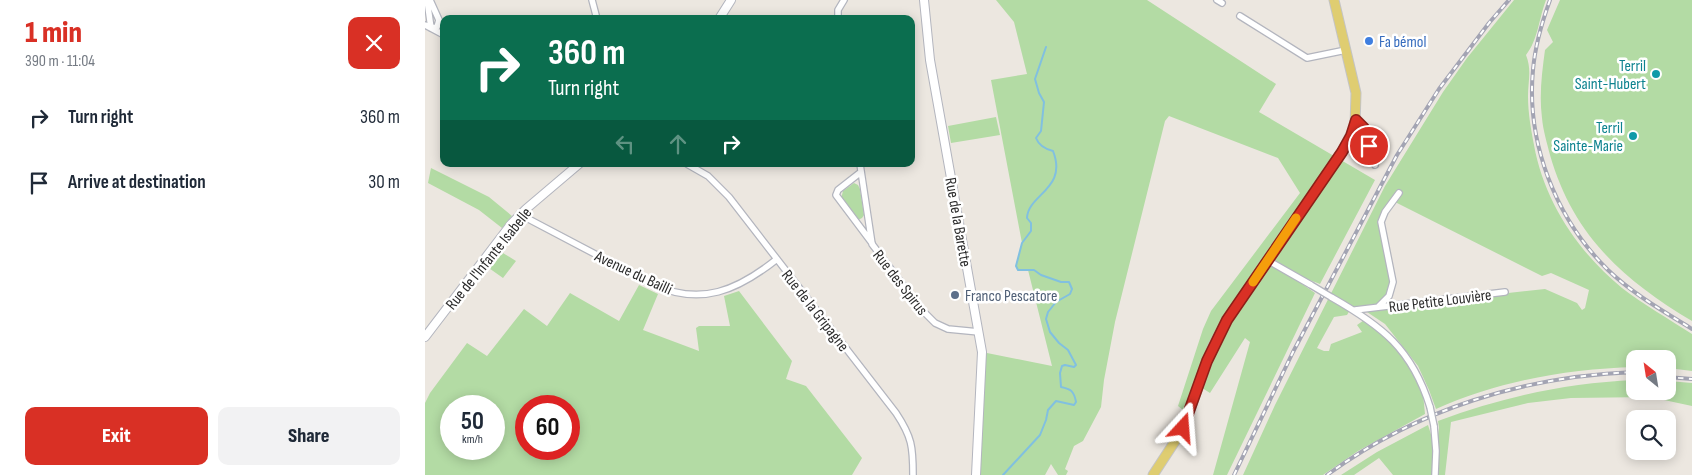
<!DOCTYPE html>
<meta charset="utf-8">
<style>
body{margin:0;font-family:"Sofia Sans Condensed",sans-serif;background:#f2f2f3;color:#1f2937;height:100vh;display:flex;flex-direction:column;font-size:19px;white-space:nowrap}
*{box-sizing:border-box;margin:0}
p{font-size:16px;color:#747a83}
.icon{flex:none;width:28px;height:28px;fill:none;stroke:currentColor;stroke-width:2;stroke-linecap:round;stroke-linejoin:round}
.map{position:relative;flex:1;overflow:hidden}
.sheet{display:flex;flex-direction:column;background:#fff;width:425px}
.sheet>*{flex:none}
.banner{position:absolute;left:15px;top:15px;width:475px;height:152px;border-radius:10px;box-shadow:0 2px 12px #0003;background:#0b6e4f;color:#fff;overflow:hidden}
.needle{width:32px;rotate:330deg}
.buttons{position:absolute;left:1201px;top:350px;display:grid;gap:10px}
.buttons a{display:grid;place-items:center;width:50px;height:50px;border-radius:10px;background:#fff;box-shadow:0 2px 12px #0003;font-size:25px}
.speed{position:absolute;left:15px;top:395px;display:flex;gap:10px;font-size:25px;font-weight:700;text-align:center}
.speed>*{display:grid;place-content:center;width:65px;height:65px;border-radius:50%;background:#fff;box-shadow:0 2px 12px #0003;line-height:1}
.speed small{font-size:12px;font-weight:400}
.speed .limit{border:8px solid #d22;background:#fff;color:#111}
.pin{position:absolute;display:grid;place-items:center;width:42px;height:42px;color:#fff;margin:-21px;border:2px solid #fff;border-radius:50%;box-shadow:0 1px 5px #0007}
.me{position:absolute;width:55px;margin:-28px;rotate:19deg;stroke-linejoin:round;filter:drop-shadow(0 0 4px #0008)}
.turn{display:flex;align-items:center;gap:18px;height:105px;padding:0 25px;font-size:22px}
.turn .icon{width:65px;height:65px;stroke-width:2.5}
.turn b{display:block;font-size:35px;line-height:42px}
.lanes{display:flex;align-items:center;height:48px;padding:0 25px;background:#0003;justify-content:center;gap:25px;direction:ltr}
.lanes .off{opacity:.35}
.round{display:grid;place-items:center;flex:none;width:52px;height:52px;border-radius:10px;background:#f2f2f3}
.head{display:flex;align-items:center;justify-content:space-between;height:85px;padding:0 25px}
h1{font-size:30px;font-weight:800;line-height:38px;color:#d93025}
.button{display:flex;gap:10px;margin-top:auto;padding:10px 25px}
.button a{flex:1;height:58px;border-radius:10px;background:#d93025;color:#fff;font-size:20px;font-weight:800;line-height:58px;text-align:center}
.button a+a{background:#f2f2f3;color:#1f2937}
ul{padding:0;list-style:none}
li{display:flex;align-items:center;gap:15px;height:65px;padding:0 25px}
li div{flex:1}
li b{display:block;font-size:19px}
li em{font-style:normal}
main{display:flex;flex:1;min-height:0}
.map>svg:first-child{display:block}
</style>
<main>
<section class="sheet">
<div class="head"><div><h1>1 min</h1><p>390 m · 11:04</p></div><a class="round" style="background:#d93025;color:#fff"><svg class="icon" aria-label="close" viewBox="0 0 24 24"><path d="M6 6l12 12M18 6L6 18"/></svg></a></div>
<ul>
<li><svg class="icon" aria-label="right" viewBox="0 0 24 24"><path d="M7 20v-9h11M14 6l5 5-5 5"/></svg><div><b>Turn right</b></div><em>360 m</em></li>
<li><svg class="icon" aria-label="arrive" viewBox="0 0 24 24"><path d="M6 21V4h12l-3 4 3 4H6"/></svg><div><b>Arrive at destination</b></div><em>30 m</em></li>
</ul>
<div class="button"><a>Exit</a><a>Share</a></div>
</section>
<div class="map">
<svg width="1267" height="475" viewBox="0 0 1267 475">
<rect width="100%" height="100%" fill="#ece7e0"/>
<!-- green -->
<path fill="#b3dba4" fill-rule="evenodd" d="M571,0H722L851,84L834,112L950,180L895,284L856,269L890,293L802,475H788L825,342L820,338L785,393L774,386L763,414L753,406L778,329L786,311L875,193L853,158L744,116L740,121L690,322L679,380L676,407L658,441L649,446L640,469L643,471L641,475H633L626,464L620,475H551L557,352L627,366L603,270H593L591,266L597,243L566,80L602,74L589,22Z
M1089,0H1121C1114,18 1113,40 1101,55C1107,70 1103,81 1103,96C1103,113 1106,129 1109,145C1119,201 1153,252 1197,288C1219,305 1244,319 1267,334V371L1243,368L1242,359H1210V367C1141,369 1074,381 1011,409L1004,390L993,366L960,324L942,312L967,306L1120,289L1152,303L1157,310L1160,308L1164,290L1126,273L1117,276L968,201L958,217L968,282L957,304L926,308L922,315L909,317L892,348L899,351H904L906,344L937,332L932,325L942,318L960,332L997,384L1000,414L933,451L898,475H818L850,405L960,186L1018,92L1042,58Z
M1135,0H1267V321C1198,280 1148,235 1125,155C1122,143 1118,130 1117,118C1114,95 1117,72 1120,50L1128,42L1122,30Z
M571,117L575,135L526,143L523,126Z
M6,168L64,197L87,216L77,228L54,210L3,183Z
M429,183L433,185L435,189L439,215L437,218L433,220L416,199L418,191Z
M73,250L91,261L78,278L61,266Z
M214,285L233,294L218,330L274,351L271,328L274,326H305L299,296L314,291L367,361L361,379L381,386L437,458L427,475H0V403L5,393L42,343L62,356L99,309L122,326L145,293L194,321ZM69,406V449H26V406ZM101,406H144V449H101Z
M1210,380V391H1242L1243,381L1267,383V406L1225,397L1146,398L1103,403L1026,422L1020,475H968L954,458L929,475H916L952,452L1003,425L1011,450L1014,428L1013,421C1079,397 1140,383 1210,380Z"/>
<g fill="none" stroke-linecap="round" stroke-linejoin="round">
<!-- stream -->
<path stroke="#81c0e0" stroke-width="2" d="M578,475L615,435L621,420L623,410L631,401L649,405L651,402C649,391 646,389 636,387L635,373L637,366L640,365L649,367L651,365L643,350L634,343L625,332L621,319L623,312L631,302L645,294L647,289L644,282H636L616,275L609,270H593L591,266L597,243L606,231V223L602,218C603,194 643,189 628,151C620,149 614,146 611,138L616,131L619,102L614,93L610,79L621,47"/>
<!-- street casing -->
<g stroke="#b3b5be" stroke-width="8">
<path id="street" d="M2,0L6,28
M5,0L14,20L12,27L6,28
M167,0L172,19
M792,0L797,3
M815,16L882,58L921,50
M413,19V10L419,0
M0,25L19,35
M931,120L939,128L950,165
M262,164L283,176L304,197L471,413C487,437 488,447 488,475
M435,164L447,244L497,310L510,323L523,329L554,332
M436,172L413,190L411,195L447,243
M94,214L227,284C276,307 313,290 352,259
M842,260L886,285
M906,297C957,326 987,349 1005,407
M953,307L964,296L968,282L956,222L960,212L974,193
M930,310L1080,292
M1009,426L1011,451L1010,475"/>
</g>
<!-- secondary casing -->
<g stroke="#b3b5be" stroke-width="10">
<path id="secondary" d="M499,0L505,60L557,352L551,475
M294,19L306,0
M0,337L87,223L101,209L154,164"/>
</g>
<!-- primary casing -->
<g stroke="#c4c4c4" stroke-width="11">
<path id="primary" d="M728,475L758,429L788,346L802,320L917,152L930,126L931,93L909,0"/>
</g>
<!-- street -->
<use href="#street" stroke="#fff" stroke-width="5.5"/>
<!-- secondary -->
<use href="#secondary" stroke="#fff" stroke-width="8"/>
<!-- primary -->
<use href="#primary" stroke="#dfcd71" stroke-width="9"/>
<!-- rail casing -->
<g stroke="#a3a4b3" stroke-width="4">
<path id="rail" d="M1125,0C1117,22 1110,46 1108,70C1101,143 1131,219 1183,270C1208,294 1238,311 1267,329
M1242,377L1267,379
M809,475L868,352L972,155L1014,89L1064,23L1084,0
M902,475C992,409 1100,376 1210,372"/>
</g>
<!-- rail -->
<use href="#rail" stroke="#fff" stroke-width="2" stroke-dasharray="5.5" stroke-linecap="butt"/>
<!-- street-bridge casing -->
<g stroke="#b3b5be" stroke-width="8" stroke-linecap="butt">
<path id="street-bridge" d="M886,285L906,297
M1005,407L1009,426"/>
</g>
<!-- street-bridge -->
<use href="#street-bridge" stroke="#fff" stroke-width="5.5"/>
</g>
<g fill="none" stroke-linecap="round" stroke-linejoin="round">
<!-- route casing -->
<g stroke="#8d1f18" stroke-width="12">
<path id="route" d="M758,428L782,361L802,320L917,152L926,136L931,120L939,128L944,146"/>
</g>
<!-- route -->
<use href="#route" stroke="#d93025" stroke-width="9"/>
<!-- slow -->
<path stroke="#f59e0b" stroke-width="9" d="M828,282L871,218"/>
</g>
<!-- markers -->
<circle fill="#3f7fe0" stroke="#fff" stroke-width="2" cx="944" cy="41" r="5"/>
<g fill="#0f9aa8" stroke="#fff" stroke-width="2">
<circle cx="1231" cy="74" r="5"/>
<circle cx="1208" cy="136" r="5"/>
</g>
<circle fill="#5c6f8a" stroke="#fff" stroke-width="2" cx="530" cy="295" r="5"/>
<g text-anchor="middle" stroke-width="5" stroke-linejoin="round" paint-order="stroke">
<!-- shop labels -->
<g font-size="16" fill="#366cbe" stroke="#fff" text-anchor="start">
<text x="954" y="47">Fa bémol</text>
</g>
<!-- culture labels -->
<g font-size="16" fill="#0d838f" stroke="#fff" text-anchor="end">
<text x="1221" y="71">Terril<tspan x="1221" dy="18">Saint-Hubert</tspan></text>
<text x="1198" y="133">Terril<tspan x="1198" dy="18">Sainte-Marie</tspan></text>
</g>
<!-- street labels -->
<g font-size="16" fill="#2c2c2c" stroke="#fff">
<text transform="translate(534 222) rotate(80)" y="6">Rue de la Barette</text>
<text transform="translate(63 258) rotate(-51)" y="6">Rue de l'Infante Isabelle</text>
<text transform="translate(209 272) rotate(25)" y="6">Avenue du Bailli</text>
<text transform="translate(476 282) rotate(52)" y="6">Rue des Spirus</text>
<text transform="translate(1015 300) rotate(-7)" y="6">Rue Petite Louvière</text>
<text transform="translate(391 310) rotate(52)" y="6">Rue de la Gripagne</text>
</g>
<!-- service labels -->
<g font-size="16" fill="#4e5e75" stroke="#fff" text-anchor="start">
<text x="540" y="301">Franco Pescatore</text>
</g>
</g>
</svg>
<div class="buttons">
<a><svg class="needle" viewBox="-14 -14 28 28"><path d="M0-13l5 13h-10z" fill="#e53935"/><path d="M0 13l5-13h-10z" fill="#747a83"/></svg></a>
<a><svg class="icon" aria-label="search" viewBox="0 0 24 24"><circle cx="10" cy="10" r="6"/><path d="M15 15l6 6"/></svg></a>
</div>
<div class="speed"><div>50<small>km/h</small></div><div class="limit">60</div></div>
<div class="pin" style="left:944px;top:146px;background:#d93025"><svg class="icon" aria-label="arrive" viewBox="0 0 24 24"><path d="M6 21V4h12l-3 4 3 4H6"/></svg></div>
<svg class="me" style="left:758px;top:428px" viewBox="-20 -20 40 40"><path d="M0-17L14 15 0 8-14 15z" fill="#d93025" stroke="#fff" stroke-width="4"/></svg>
<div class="banner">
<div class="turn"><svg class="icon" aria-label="right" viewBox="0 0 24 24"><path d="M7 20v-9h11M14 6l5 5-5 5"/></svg><div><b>360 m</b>Turn right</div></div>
<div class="lanes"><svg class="icon off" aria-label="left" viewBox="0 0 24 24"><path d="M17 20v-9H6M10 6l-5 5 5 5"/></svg><svg class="icon off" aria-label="ahead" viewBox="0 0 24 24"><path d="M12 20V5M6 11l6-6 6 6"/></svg><svg class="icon" aria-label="right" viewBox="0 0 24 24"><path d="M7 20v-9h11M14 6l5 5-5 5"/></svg></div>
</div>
</div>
</main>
